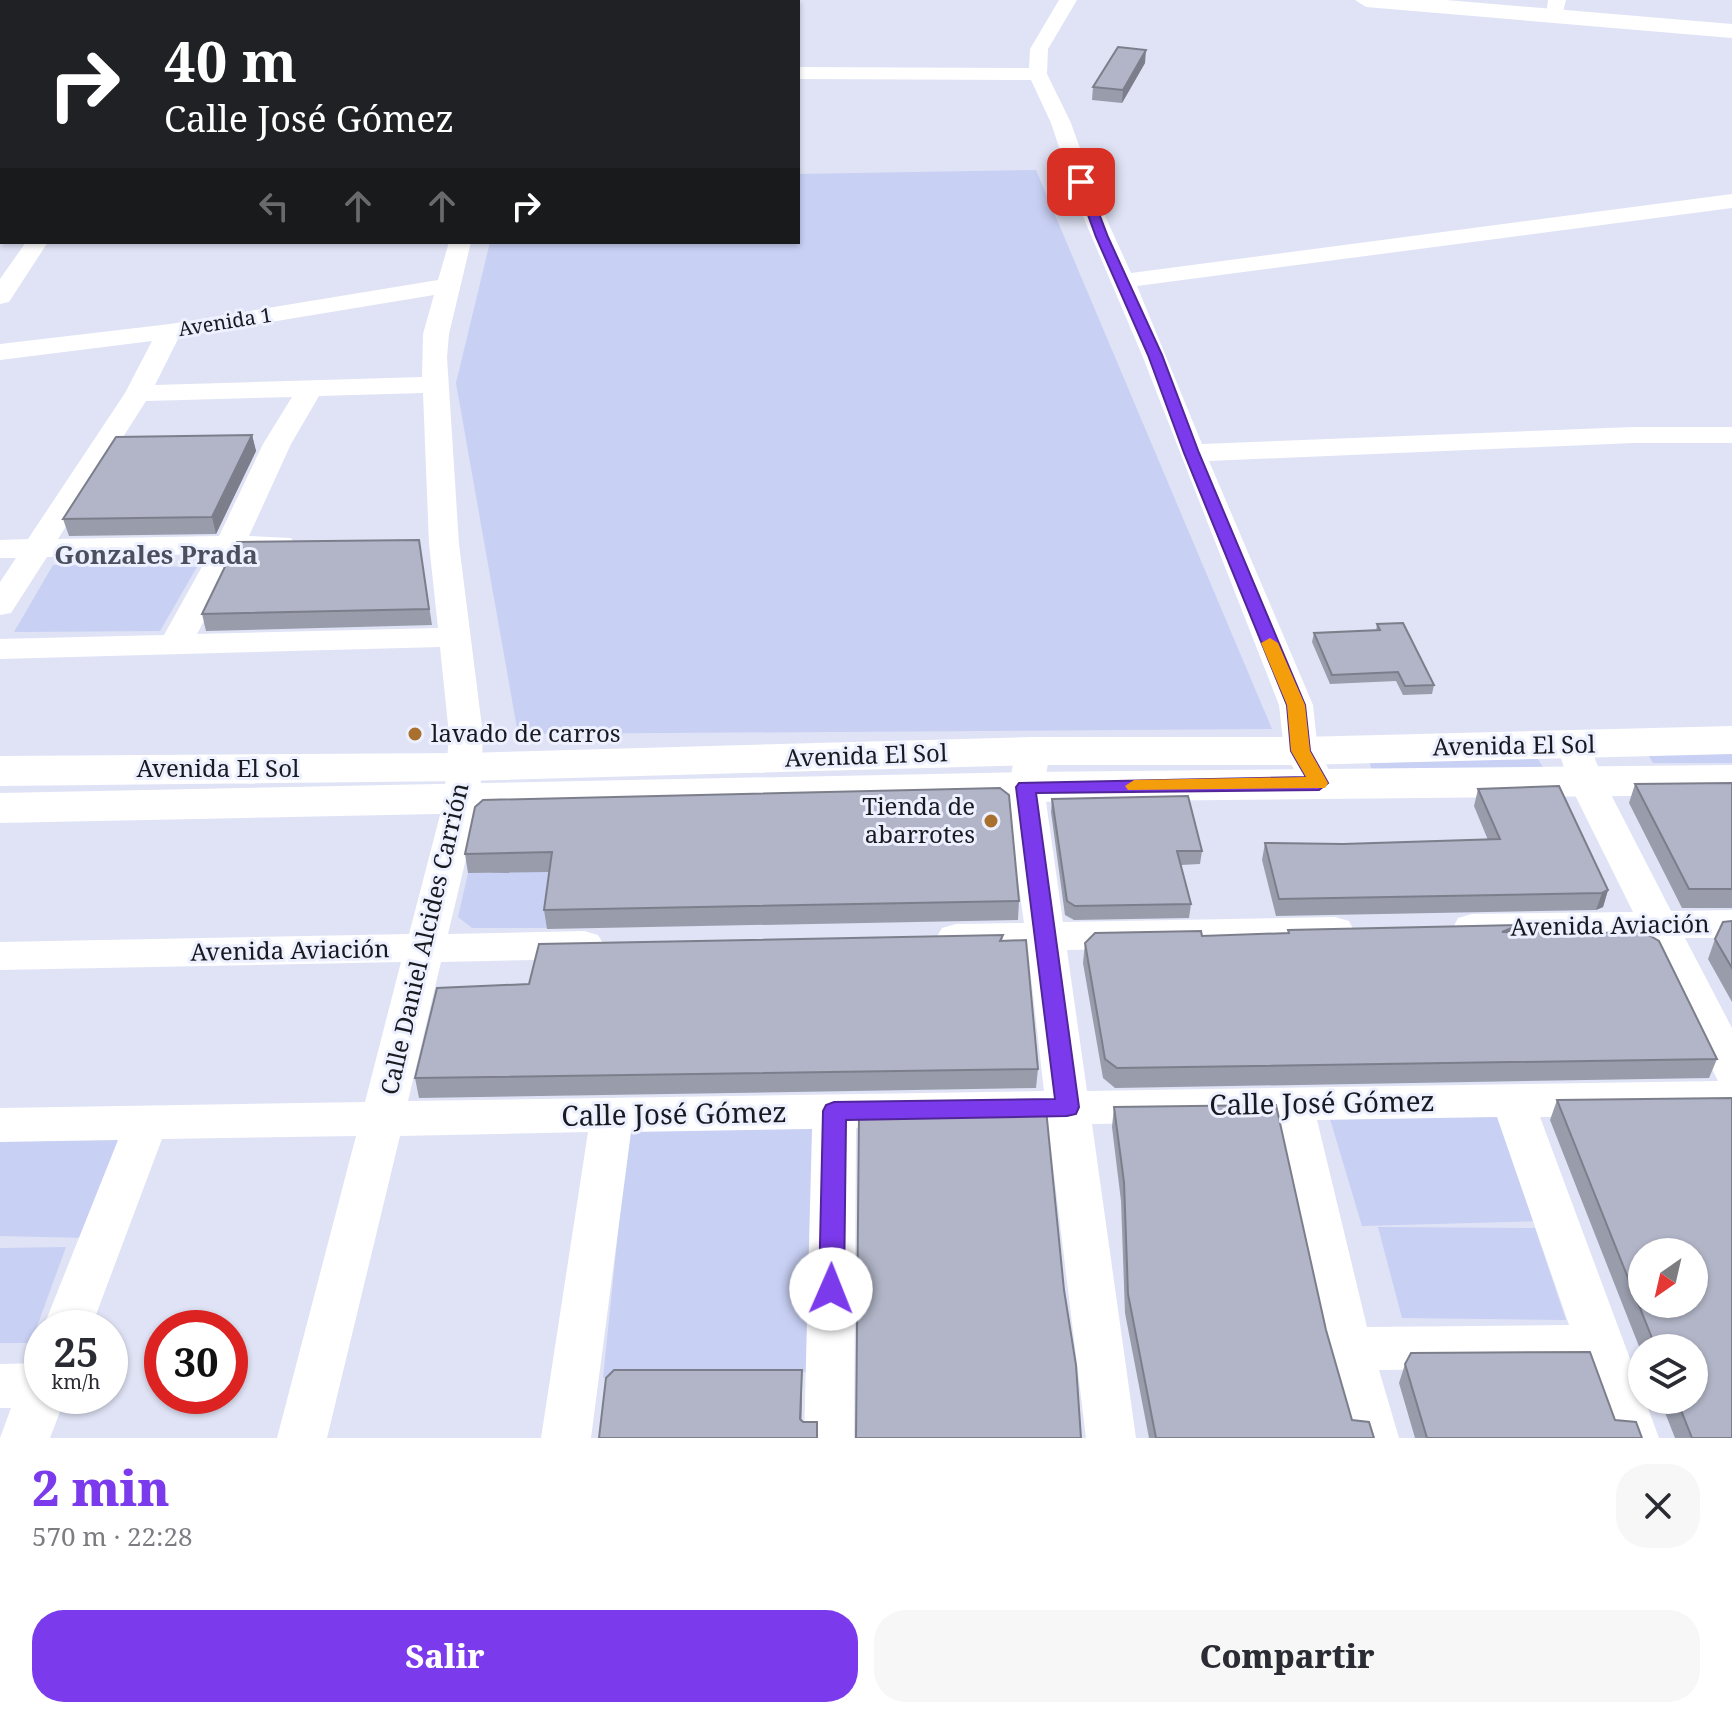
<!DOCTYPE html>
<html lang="es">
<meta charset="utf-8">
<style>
body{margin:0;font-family:"Noto Serif",serif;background:#f7f7f7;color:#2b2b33;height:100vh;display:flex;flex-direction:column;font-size:30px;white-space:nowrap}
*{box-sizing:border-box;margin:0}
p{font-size:26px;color:#7c7c81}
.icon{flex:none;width:44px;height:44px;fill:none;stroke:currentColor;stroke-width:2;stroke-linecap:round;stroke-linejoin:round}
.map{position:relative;height:1438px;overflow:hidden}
.details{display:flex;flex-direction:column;background:#fff;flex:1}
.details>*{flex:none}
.top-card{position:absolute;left:0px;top:0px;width:800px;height:244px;box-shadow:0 2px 6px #0004;background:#202124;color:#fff;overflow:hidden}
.needle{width:52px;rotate:214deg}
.fabs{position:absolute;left:1628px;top:1238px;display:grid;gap:16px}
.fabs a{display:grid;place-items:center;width:80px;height:80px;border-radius:50%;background:#fff;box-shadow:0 2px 6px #0004;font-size:40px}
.speed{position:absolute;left:24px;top:1310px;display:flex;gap:16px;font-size:40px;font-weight:700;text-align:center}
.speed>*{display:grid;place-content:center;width:104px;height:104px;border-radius:50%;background:#fff;box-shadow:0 2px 6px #0004;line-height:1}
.speed small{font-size:20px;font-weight:400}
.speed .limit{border:12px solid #d22;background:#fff;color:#111}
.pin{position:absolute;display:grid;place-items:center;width:68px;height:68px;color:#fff;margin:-34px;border-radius:16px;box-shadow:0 4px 12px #0006}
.me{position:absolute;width:88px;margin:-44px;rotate:1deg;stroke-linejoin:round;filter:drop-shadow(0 0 6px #0008)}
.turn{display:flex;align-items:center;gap:28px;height:168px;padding:0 32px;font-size:36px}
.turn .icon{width:104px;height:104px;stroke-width:2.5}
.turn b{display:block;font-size:56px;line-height:68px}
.lanes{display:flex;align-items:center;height:76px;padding:0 32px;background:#0003;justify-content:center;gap:40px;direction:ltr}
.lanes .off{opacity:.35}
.round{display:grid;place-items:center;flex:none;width:84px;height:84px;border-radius:32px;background:#f7f7f7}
.head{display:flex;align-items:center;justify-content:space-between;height:136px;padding:0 32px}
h1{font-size:48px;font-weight:800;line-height:60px;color:#7c3aed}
.cta{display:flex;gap:16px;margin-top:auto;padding:16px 32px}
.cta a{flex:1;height:92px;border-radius:32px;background:#7c3aed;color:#fff;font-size:32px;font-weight:800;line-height:92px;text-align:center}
.cta a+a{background:#f7f7f7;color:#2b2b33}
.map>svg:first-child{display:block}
</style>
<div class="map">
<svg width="1732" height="1438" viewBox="0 0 1732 1438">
<rect width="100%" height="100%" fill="#dfe3f5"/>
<!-- green -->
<path fill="#c8d0f4" d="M1036,170L1272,729L518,734L456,383L490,242H798V174Z
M53,565L197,567L160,631L14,632Z
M1732,747V763H1653L1645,749Z
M1535,754L1544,769L1372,770L1367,755Z
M555,871L547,928H472L458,917L468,873Z
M1501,1115L1542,1221L1362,1226L1330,1119Z
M629,1125L821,1126L811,1372L603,1378Z
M125,1139L88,1238L0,1236V1141Z
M1378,1227L1535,1228L1566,1320L1402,1318Z
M66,1247L31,1343H0V1248Z"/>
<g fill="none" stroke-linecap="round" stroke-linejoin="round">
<!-- minor -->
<path fill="#fff" fill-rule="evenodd" d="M49,0H67L48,2Z
M191,0H214L189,2Z
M257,0H279L255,2Z
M530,0H548L528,2Z
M1059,0H1077L1048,49L1047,74L1071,123L1101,207L1131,273L1732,194V208L1137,286L1202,444L1633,427H1732V443H1633L1209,461L1313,705L1318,751L1337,783L1332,791L1319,794L1306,791L1284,751L1279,705L1142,355L1079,207L1051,123L1031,80L798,79V67L1029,68L1030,49Z
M1548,0H1566L1561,20L1555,21L1546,16Z
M2,56V68L0,69V57Z
M0,85H2V97H0Z
M0,133H2L0,146Z
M0,169H2V181H0Z
M26,242H48L9,302L0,304V279Z
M449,242H471L449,334L447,357L459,544L483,735L480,800L448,934L584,931L598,935L604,945L598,955L584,959L441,962L408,1101L1044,1091L1028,951L956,952L942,948L936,938L942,928L956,924L1024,923C1019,879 997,780 1021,743L1033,740L1045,743L1050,751L1044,787L1063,922L1335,917L1349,921L1354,931L1349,941L1335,945L1067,950L1087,1091L1718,1081L1647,939L1472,942L1458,938L1453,928L1458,918L1472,914L1633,912L1568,781L1557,745L1562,737L1574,734L1586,737L1604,781L1671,911L1732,910V938H1685L1732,1028V1114L1540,1117L1642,1391V1400H1645L1659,1438H1609L1584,1368L1379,1370L1399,1438H1349L1324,1349L1274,1121L1092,1124L1136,1438H1086L1048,1125L856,1128L854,1438H804L812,1129L631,1132L591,1438H541L588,1132L400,1136L327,1438H277L356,1136L162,1139L91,1328H43L118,1140L0,1142V1108L365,1102L401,962L0,970V942L409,934L444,800L449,735L440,647L0,659V639L164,635L209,554L47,557L11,613L0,615V582L16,558H0V540L28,539L125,393L152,341L0,360V344L170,324L438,280ZM434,295L423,334L422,377L155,385L179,337ZM423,393L429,544L438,628L197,634L240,554L291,550L295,544L291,538L249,536L291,444L319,396ZM292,397L263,444L219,536L58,539L146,401ZM1497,1117L1569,1325L1367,1327L1317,1120Z
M42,1363V1396H66L50,1438H0L11,1408H0V1364Z"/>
<!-- major -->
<path fill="#fff" fill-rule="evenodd" d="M1732,726V754L1301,765H1033L464,781L0,786V756L464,753L1033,737H1301Z
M1732,765V795L1026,802L0,823V793L1026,772Z"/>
<!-- highway -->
<path fill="#fff" fill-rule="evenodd" d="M1355,0H1446L1732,24V38L1366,7Z"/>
</g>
<!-- wall -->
<path fill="#989cab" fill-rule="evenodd" d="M1145,63L1122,103L1092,100L1093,87Z
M252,435L256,451L216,534L69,536L63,519Z
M419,540L432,625L206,631L202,614Z
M1377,624L1434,685L1432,694L1403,695L1396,681L1330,684L1312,642L1314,633L1376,631Z
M1732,783V908H1682L1629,803L1635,784Z
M1478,789L1608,890L1603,907L1596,910L1276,916L1262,860L1265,843L1343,844L1488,840L1474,806Z
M1052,799L1202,851L1200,864L1181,865L1191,904L1189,918L1074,920L1065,915L1051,812Z
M475,807L1019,901L1018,920L547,929L544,910L550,872L468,873L465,854Z
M1732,921V1002L1708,959L1715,939Z
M1519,925L1516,932L1717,1059L1709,1078L1115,1088L1103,1078L1083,963L1085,943L1202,936L1288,933V930Z
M1003,935L1002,941L1038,1069L1036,1088L419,1098L415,1078L529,984Z
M1732,1098V1438H1675L1660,1400H1694V1348H1642V1354L1550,1120L1557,1100ZM1642,1252H1694V1304H1642Z
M1114,1107L1326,1330L1352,1420L1374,1438H1149L1125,1313L1121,1201L1112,1127Z
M1405,1364L1615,1420L1642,1438H1415L1399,1383Z"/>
<!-- shaded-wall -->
<path fill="#7c7f8b" d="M2,37V54L0,56V39Z
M1146,50L1145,63L1122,103L1123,90Z
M252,435L256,451L216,534L212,517Z
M1608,890L1603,907L1596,910L1602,893Z
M1519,925L1513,945L1502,932Z
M802,1370V1389L801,1438L800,1419Z"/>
<!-- building -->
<path fill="#b1b5c7" stroke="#7c7f8b" stroke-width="2" fill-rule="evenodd" d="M0,0H38L36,2H2V37L0,39V24H2Z
M1118,47L1146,50L1123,90L1093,87Z
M252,435L212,517L63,519L116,437Z
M419,540L429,609L202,614L237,542Z
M1403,623L1434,685L1405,686L1398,672L1332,675L1314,633L1380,630L1377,624Z
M1732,783V889H1689L1635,784Z
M1559,786L1608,890L1602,893L1279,899L1265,843L1343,844L1500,839L1478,789Z
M1000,788L1009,795L1019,901L544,910L552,852L465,854L475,807L483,800Z
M1188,796L1202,851H1177L1191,904L1075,906L1067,901L1052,799Z
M1732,921V968L1715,939L1723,922Z
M1519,925L1502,932L1645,933L1659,941L1717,1059L1117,1068L1105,1059L1085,943L1095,933L1201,931L1202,936L1289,933L1288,930Z
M1003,935L1000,941L1026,940L1038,1069L415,1078L437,988L529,984L539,944Z
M1732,1098V1438H1692L1677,1400H1694V1348H1656L1557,1100ZM1642,1252H1694V1304H1642Z
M1276,1105L1326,1330L1352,1420L1369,1422L1374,1438H1156L1128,1294L1124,1182L1114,1107Z
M1046,1109L1064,1290L1076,1365L1081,1438H856L859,1111Z
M1590,1352L1615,1420L1636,1422L1642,1438H1427L1405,1364L1411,1353Z
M614,1370H802L800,1419L803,1422H817V1438H599L606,1378Z"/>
<!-- route -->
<path fill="#7c3aed" stroke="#51269a" stroke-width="2" d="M1081,179L1087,182L1108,237L1162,355L1199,453L1305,705L1310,751L1328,783L1319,790L1036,793L1079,1107L1076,1114L1067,1116L846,1120L844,1289L840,1297L831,1300L822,1297L819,1289L823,1111L826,1105L834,1102L1055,1099L1016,787L1019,783L1306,777L1291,751L1287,705L1184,453L1148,355L1096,237L1076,182Z"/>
<!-- slow -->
<path fill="#f59e0b" d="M1270,638L1278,643L1305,705L1310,751L1328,783L1325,788L1128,790L1125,786L1134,780L1306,777L1291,751L1287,705L1261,643Z"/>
<!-- markers -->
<g fill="#a96f2e" stroke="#edf0ff" stroke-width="3">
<circle cx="415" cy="734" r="8"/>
<circle cx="991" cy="821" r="8"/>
</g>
<g text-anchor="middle" stroke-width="6" stroke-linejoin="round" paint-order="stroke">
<!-- far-street labels -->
<g font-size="20" fill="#191a20" stroke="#edf0ff">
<text transform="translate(225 322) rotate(-9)" y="7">Avenida 1</text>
</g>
<!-- poi labels -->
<g font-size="24" fill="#191a20" stroke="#edf0ff" text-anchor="start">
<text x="431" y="742">lavado de carros</text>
<text x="975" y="815" text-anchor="end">Tienda de<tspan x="975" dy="28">abarrotes</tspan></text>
</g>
<!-- street labels -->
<g font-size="24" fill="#191a20" stroke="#edf0ff">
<text transform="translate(1514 746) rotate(-1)" y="8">Avenida El Sol</text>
<text transform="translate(866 756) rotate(-2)" y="8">Avenida El Sol</text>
<text x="218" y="777">Avenida El Sol</text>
<text transform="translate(1610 926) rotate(-1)" y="8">Avenida Aviación</text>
<text transform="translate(425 939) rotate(-77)" y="8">Calle Daniel Alcides Carrión</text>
<text transform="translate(290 951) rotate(-1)" y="8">Avenida Aviación</text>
</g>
<!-- neighbourhood labels -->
<g font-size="26" font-weight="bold" fill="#4b4f5e" stroke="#edf0ff">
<text x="156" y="564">Gonzales Prada</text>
</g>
<!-- near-street labels -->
<g font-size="28" fill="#191a20" stroke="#edf0ff">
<text transform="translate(1322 1103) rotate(-1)" y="10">Calle José Gómez</text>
<text transform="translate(674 1114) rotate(-1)" y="10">Calle José Gómez</text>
</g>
</g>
</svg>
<div class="fabs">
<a><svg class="needle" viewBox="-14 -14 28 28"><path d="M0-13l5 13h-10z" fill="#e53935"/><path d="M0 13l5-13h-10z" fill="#7c7c81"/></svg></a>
<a><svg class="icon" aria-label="layers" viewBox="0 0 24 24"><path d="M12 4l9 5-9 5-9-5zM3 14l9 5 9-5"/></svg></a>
</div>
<div class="speed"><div>25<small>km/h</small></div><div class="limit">30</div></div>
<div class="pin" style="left:1081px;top:182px;background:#d93025"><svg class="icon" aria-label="arrive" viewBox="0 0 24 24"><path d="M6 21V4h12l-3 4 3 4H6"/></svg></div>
<svg class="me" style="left:831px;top:1289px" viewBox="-20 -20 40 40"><circle r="19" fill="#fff"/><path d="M0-13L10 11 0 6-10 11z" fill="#7c3aed"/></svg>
<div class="top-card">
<div class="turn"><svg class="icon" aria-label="right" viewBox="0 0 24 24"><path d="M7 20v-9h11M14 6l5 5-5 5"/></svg><div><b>40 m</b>Calle José Gómez</div></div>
<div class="lanes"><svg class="icon off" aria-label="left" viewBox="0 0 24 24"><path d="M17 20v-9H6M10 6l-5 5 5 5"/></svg><svg class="icon off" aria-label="ahead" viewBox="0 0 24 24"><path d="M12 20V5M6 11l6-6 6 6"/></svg><svg class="icon off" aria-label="ahead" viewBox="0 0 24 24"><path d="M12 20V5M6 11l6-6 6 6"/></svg><svg class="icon" aria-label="right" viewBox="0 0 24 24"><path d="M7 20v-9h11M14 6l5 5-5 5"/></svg></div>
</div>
</div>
<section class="details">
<div class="head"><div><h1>2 min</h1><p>570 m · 22:28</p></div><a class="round"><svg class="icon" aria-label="close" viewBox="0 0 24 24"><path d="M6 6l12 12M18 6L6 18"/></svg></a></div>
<div class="cta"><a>Salir</a><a>Compartir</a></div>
</section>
